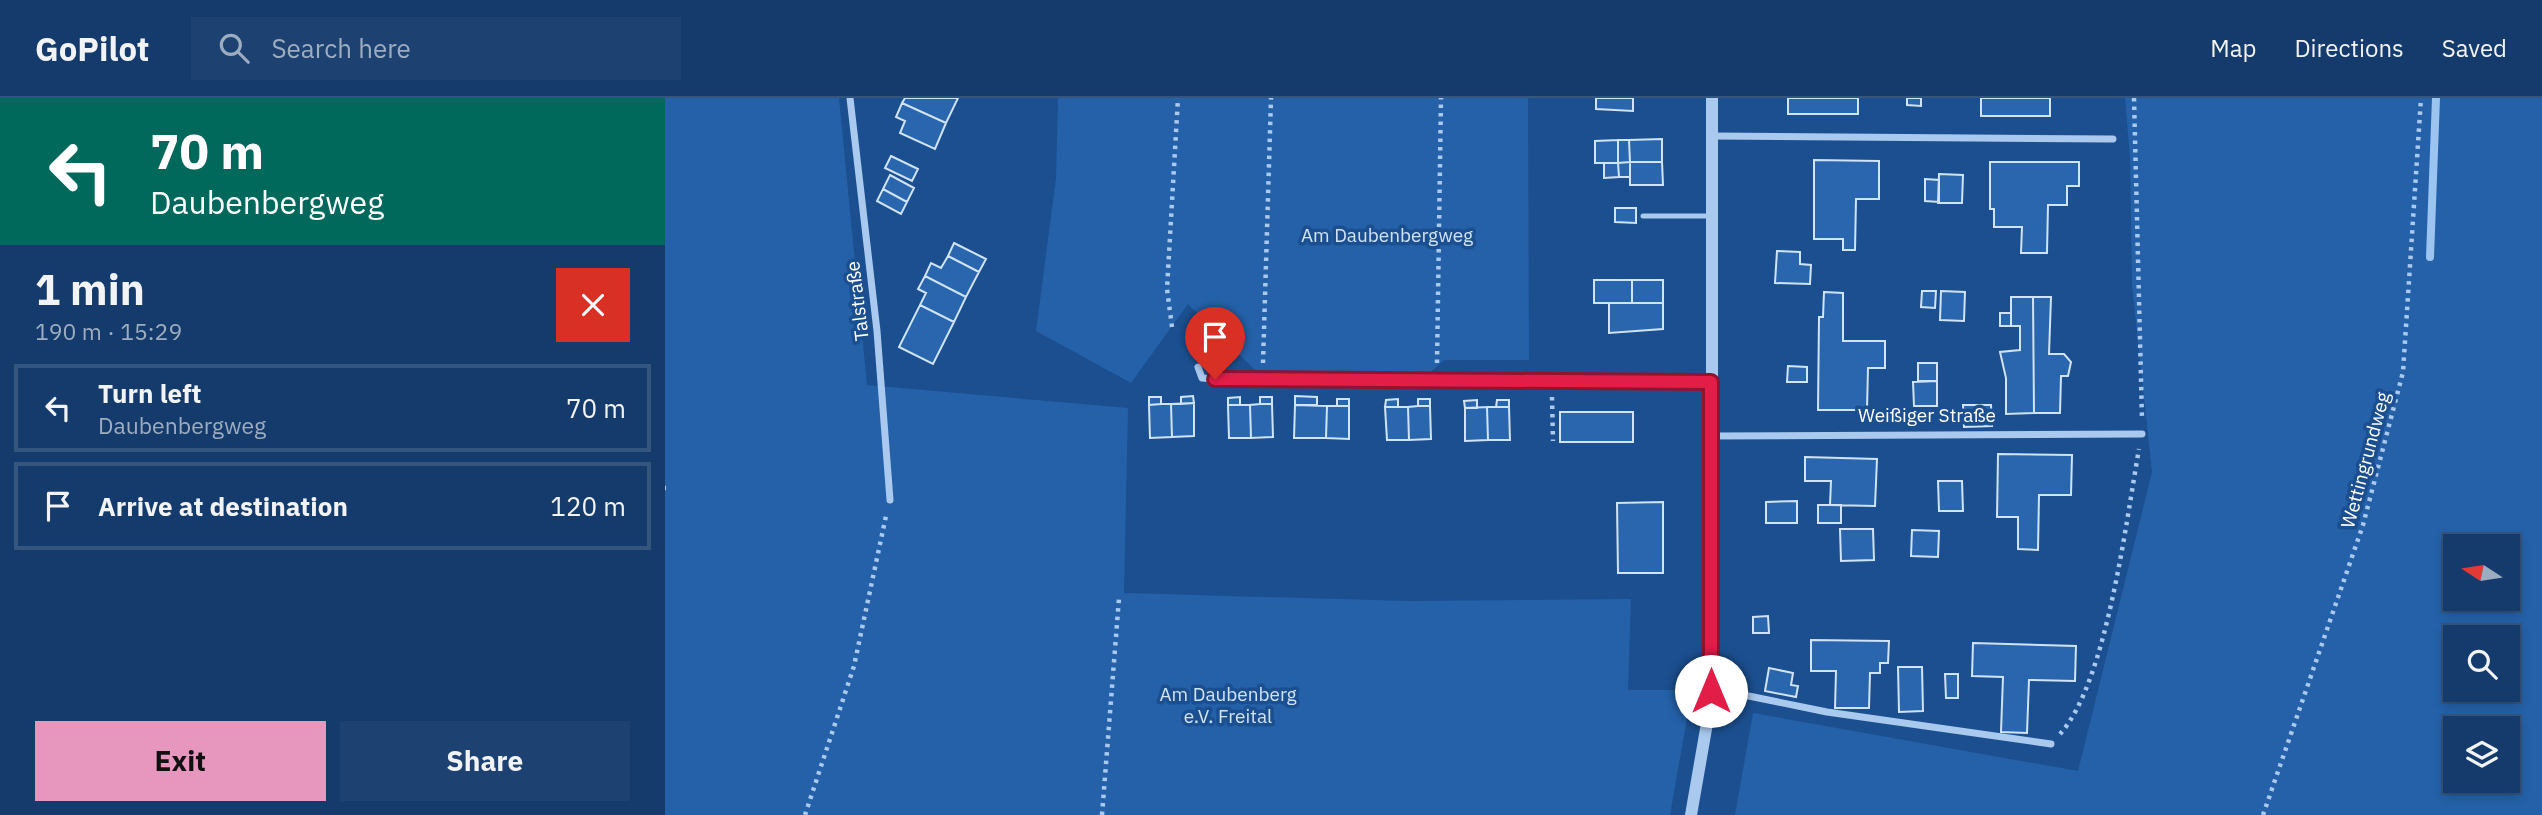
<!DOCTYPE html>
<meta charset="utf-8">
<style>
body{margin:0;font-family:"IBM Plex Sans",sans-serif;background:#1d4271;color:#f1f3f6;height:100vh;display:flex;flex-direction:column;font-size:26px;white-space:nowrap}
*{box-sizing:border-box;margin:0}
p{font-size:23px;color:#9dadc1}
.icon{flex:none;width:38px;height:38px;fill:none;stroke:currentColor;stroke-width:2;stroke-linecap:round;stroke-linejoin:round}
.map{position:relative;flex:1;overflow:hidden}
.sheet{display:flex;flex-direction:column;background:#143b6b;width:665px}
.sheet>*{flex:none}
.hud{background:#00695c;color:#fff;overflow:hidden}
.needle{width:46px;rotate:282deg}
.tools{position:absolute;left:1778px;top:436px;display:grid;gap:14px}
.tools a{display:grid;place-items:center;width:77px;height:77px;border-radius:0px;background:#143b6b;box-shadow:0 4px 10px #0003,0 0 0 2px #33557e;font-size:35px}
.pin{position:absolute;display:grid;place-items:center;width:60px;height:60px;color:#fff;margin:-72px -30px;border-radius:50% 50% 50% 0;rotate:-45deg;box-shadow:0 0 7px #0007}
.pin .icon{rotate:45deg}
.me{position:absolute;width:77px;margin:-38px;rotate:0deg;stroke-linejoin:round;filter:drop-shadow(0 0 5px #0008)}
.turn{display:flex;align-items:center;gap:24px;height:147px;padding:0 35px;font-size:32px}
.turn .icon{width:91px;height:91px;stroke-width:2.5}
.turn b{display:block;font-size:49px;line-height:60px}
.round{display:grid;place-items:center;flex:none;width:74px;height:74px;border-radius:0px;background:#1d4271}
.overview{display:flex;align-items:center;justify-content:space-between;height:119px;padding:0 35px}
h1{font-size:42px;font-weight:700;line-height:52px}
.action{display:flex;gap:14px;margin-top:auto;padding:14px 35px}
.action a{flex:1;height:80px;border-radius:0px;background:#e797bd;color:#111;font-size:28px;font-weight:700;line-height:80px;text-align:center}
.action a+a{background:#1d4271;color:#f1f3f6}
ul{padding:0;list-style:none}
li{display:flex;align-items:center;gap:21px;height:88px;margin:0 14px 10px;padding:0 21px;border:4px solid #33557e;border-radius:0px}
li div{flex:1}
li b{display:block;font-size:26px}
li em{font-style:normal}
header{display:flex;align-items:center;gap:42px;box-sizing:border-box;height:98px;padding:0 35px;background:#143b6b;border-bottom:2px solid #33557e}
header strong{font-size:33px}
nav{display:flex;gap:38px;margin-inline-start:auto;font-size:24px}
.search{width:490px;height:63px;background:#1d4271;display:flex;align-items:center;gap:18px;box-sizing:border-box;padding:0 24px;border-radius:0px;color:#9dadc1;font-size:26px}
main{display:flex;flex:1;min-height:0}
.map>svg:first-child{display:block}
</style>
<header>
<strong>GoPilot</strong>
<div class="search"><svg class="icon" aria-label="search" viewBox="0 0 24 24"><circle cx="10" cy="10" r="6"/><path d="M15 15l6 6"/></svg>Search here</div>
<nav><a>Map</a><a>Directions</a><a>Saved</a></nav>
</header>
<main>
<section class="sheet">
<div class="hud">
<div class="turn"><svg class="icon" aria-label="left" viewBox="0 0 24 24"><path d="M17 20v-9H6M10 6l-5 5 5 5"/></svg><div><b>70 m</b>Daubenbergweg</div></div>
</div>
<div class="overview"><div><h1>1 min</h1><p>190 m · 15:29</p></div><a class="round" style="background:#d93025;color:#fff"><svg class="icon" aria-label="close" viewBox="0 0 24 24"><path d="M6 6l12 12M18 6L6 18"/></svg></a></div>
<ul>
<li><svg class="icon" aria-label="left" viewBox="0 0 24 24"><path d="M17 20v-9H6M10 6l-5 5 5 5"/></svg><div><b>Turn left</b><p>Daubenbergweg</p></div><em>70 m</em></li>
<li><svg class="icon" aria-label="arrive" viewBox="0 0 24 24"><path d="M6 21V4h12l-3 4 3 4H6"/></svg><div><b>Arrive at destination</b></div><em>120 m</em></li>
</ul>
<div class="action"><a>Exit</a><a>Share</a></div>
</section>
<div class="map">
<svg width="1877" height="717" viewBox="0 0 1877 717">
<rect width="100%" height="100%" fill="#1b4f8f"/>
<!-- green -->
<path fill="#2461a8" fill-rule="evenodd" d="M0,0H174L202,287L463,310L459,495L744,503L966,501L963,592H1027L1005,717H0Z
M393,0H863L864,262H779L765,275L590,272L523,206L466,285L371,233L391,80Z
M1460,0H1877V717H1070L1088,615L1413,673L1487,374L1467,187L1465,60ZM1843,448V500H1790V448ZM1843,539V592H1790V539ZM1843,630V682H1790V630Z"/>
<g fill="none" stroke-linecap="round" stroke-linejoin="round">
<!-- stream -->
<path stroke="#9cc4f0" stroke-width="8" d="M1765,159L1771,0"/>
</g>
<!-- building -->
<path fill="#2a66ad" stroke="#cfe3fa" stroke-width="2" d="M240,0H293L281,25L237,5Z
M931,0H968V13L931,11Z
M1123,0H1193V16H1123Z
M1242,0H1256V8L1242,7Z
M1316,0H1385V18H1316Z
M237,5L281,25L270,51L235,35L240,23L231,19Z
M997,41V64H965L964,42Z
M953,42V65H930V43Z
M953,42H964L965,64L953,65Z
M226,58L253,71L247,83L220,70Z
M1149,62L1214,63V101H1191L1190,152H1178V141H1149Z
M965,64V79H954L953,65Z
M965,64H997L998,87H965Z
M1325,64H1414V88H1402V107H1383L1382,155H1356L1357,129H1329V111H1325Z
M939,65H953L954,79L939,80Z
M1274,76L1298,77L1297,105H1273Z
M225,77L249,90L242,104L218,91Z
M1260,81L1274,82V104L1260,103Z
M218,91L242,104L236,116L212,103Z
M950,110H971V125L950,124Z
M289,145L321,161L314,174L283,158Z
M1112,153L1135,154V166L1146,167L1145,186L1110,185Z
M283,158L314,174L301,199L260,178L266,165L276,170Z
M260,178L301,199L289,224L255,207L261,195L253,191Z
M929,182H967V205H929Z
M967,182H998V205H967Z
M1257,193H1271L1270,210L1256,209Z
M1276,193L1300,194L1299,223L1275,222Z
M1159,194L1178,195V243H1220V270H1203L1202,312H1153L1154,219H1158Z
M1346,199H1368L1369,315L1341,316V280L1335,254L1355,252V228H1346Z
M1368,199H1386L1384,256H1399L1406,264L1403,278H1396L1395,315H1369Z
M944,205H998V231L944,235Z
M255,207L289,224L268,266L234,249Z
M1335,215H1346V228H1335Z
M1253,265H1272V283H1253Z
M1123,268L1142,269V284H1122Z
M1272,283V308H1249L1248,284Z
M528,298L529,305L516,306V299Z
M630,298L652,299V307H630Z
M484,299H496V306L484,307Z
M575,299V307H563V300Z
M595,299H607V306H595Z
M672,301H684V308H672Z
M733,301V309H720L721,302Z
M753,301H765V308H753Z
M812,302V310H800L799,303Z
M832,302H844V309H831Z
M529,305V338L507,339L506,306Z
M496,306H506L507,339L485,340L484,307Z
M595,306H607L608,339L586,340L585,307Z
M563,307H585L586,340H564Z
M630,307L662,308L661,340H629Z
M1298,307H1326L1327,328L1299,329Z
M662,308H684V341L661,340Z
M753,308H765L766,341L744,342L743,309Z
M720,309H743L744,342H722Z
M822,309H844L845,342H823Z
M822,309L823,342L800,343V310Z
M895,314H968V344H895Z
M1333,356L1407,357L1406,397H1374L1373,452L1353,451V419H1332Z
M1140,359L1212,361L1210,408L1165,407L1166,383H1140Z
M1273,383H1297L1298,413H1274Z
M1132,403V425H1101V404Z
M998,404V475H953L952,405Z
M1153,407H1176V425H1153Z
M1175,431H1208L1209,462L1176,463Z
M1247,432L1274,433L1273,459L1246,458Z
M1103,518L1104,535H1088V519Z
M1146,542L1224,543L1223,565H1215V575H1205L1204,610H1170L1171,573H1146Z
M1308,545L1411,548L1410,583L1364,582L1362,635L1336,634L1338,579L1307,578Z
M1233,569H1257L1258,613L1234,614Z
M1104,570L1128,575L1126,587L1133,588L1131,599L1100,593Z
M1280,576H1293V600H1281Z"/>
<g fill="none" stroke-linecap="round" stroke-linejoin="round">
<!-- path -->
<path stroke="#a9c9ee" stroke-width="4.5" stroke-dasharray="3.5 5" stroke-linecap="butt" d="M1469,0L1477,321
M507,229L502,191L513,0
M598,265L606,0
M772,265L776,0
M887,299L888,343
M0,390H1
M1395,636C1442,584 1461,423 1474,351
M140,717L189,568L221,418
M437,717L454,500
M1598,717L1698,427L1738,274L1756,0"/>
<!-- service -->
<path stroke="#a9c9ee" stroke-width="5" d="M978,118H1046"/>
<!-- minor -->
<path stroke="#a9c9ee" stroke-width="7" d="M185,0L212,233L225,402
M1047,38L1448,41
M533,269L537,280L550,281L1046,284
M1046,338L1477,336
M1046,593L1069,595L1162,614L1386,646"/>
<!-- tertiary -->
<path stroke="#a9c9ee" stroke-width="12" d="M1026,717L1045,608L1047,575V0"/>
</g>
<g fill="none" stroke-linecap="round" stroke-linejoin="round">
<!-- route casing -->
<g stroke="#92132f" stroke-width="18">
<path id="route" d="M550,281L1046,284V593"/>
</g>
<!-- route -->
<use href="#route" stroke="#e11d48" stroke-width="12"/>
</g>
<g text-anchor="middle" stroke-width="7" stroke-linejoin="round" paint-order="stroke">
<!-- park labels -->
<g font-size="19" fill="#cfe3fa" stroke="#1b4f8f">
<text x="722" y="144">Am Daubenbergweg</text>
<text x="563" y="603">Am Daubenberg<tspan x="563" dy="22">e.V. Freital</tspan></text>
</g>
<!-- street labels -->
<g font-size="19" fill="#fff" stroke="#1b4f8f">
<text transform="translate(192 203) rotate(-97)" y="7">Talstraße</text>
<text x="1262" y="324">Weißiger Straße</text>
<text transform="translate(1700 362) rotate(-75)" y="7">Wettingrundweg</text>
</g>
</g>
</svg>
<div class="tools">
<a><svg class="needle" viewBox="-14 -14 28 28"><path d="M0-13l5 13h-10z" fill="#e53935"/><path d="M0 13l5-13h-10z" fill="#9dadc1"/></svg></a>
<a><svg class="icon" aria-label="search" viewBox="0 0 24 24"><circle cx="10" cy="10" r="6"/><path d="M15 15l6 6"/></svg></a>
<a><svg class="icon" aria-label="layers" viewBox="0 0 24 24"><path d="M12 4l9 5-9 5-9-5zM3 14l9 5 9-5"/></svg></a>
</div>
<div class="pin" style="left:550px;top:281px;background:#d93025"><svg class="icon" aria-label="arrive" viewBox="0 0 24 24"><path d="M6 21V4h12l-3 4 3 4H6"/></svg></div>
<svg class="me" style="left:1046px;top:593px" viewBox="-20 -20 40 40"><circle r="19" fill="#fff"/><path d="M0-13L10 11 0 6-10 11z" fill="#e11d48"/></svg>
</div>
</main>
